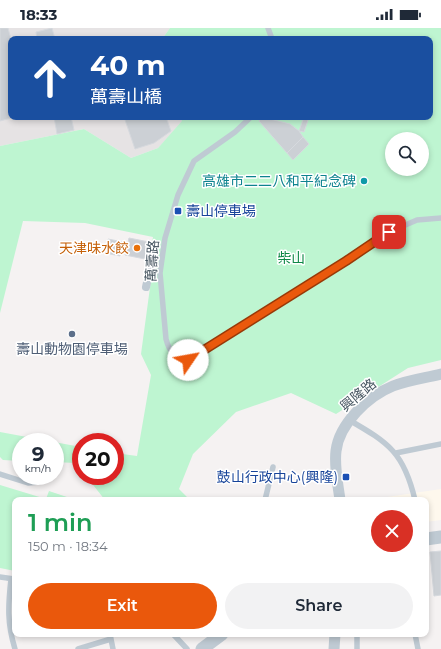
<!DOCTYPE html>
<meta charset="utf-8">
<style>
body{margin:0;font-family:Montserrat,"Noto Sans TC",sans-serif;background:#f2f2f3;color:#1f2937;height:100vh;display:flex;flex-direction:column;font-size:15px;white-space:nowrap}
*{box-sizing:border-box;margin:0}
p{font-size:13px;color:#747a83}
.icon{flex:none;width:22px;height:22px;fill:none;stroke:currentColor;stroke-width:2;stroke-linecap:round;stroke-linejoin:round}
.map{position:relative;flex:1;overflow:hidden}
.details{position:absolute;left:12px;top:469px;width:417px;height:140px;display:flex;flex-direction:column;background:#fff;border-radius:8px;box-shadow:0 2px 6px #0003}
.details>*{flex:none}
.top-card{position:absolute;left:8px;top:8px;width:425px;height:84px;border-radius:8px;box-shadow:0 2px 6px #0003;background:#1a4fa0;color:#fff;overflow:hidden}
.tools{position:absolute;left:385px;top:104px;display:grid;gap:8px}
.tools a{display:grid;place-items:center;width:44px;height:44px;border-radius:50%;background:#fff;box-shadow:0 2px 6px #0003;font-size:20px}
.speed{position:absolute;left:12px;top:405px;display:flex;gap:8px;font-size:20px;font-weight:700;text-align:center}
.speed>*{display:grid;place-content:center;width:52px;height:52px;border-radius:50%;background:#fff;box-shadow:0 2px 6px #0003;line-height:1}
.speed small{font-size:10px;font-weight:400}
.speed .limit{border:6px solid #d22;background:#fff;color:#111}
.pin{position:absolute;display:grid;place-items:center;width:34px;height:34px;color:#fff;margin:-17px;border-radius:8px;box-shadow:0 2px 6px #0006}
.me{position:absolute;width:44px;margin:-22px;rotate:57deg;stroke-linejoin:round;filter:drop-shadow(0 0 3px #0008)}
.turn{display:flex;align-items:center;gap:14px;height:84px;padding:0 16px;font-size:18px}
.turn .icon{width:52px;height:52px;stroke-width:2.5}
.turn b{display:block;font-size:28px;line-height:34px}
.round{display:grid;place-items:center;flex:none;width:42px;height:42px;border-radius:21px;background:#f2f2f3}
.summary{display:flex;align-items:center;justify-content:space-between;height:68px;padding:0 16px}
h1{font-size:24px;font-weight:600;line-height:30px;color:#1e9e55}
.action{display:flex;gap:8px;margin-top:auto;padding:8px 16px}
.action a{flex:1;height:46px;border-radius:24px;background:#ea580c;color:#fff;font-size:16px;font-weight:600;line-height:46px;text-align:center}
.action a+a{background:#f2f2f3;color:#1f2937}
.status{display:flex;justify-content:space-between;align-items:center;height:28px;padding:0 20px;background:#fff;direction:ltr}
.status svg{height:11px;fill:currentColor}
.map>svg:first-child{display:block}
</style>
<div class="status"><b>18:33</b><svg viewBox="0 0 49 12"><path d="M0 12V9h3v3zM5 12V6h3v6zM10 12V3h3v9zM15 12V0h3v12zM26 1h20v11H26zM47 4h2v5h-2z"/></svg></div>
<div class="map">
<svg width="441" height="621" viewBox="0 0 441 621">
<rect width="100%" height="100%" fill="#f5f2f2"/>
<!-- commercial -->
<path fill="#fef8ed" d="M441,461V492L426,494V472H367Z"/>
<!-- education -->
<path fill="#e6e3e4" d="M0,0H170L162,11H11V89H180L183,93L158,120L131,130L84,101L0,118Z"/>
<!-- green -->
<path fill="#bef5d1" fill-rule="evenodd" d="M170,0H441V332L408,340L336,386L291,365L236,384L193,426L179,461L190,472H105L86,448H115V425L137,428L151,347L141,326L151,252L150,227L153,209L85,195L23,193L0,285V118L84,101L131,130L158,120L182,93L180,89H430V11H162ZM392,111H422V141H392Z
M0,404L81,419V442L75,435L55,434V414H21V433L3,432L0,429Z
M0,457L46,471L49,463L76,472H15V543L0,540Z"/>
<!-- building -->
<path fill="#ccd0d5" stroke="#d6d9de" d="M0,0H8L11,11V89H15L0,93Z
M52,0L55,11H37L36,4Z
M54,89H71L74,102L57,106Z
M124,89H166L171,103L154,115L135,121Z
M262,89L290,96L299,103L303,109L287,125L259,93Z
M304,89H309L304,104L299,103Z
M303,109L309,116L293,132L287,125Z
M129,210L149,214L145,231L125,227Z
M108,211L123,214L120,228L105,225Z
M441,523V567L434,568L430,524Z"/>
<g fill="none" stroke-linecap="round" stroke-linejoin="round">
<!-- service -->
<path stroke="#bfcad3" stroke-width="5.5" d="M268,0L272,11
M251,89L235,104L194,133L178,167L165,210L160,245L166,311C170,326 174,327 188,332L346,233L389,204L417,192L441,190
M349,392C389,415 404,425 415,472
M396,425L441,416
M0,446L28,455L39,454
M265,472L273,439
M0,549L14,551
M11,551C8,578 7,595 15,621
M110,606L113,621
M173,606L187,621
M415,606L418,621
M78,621L111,611
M357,621V606"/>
<!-- pedestrian -->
<path stroke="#bfcad3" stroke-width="8" d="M146,259L153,228"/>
<!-- minor -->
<path stroke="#bfcad3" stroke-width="11" d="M340,472C338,456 334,439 336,423C339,396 368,368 393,358C408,352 425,350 441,346
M334,621L335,606"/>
<!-- tertiary -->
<path stroke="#bfcad3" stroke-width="13" d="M426,511L441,509
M202,621L222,606"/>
</g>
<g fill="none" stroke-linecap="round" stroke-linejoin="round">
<!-- route casing -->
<g stroke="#983908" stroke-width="10">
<path id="route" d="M188,332L346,233L389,204"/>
</g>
<!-- route -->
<use href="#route" stroke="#ea580c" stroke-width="7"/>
</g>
<!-- markers -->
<circle fill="#0f9aa8" stroke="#fff" stroke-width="1.5" cx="364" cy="153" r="4"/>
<g fill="#1a4fb4" stroke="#fff" stroke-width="1.5">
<rect x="174" y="179" width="8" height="8" rx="2"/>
<rect x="342" y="445" width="8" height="8" rx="2"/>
</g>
<circle fill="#e8710a" stroke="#fff" stroke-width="1.5" cx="137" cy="220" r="4"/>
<circle fill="#5c6f8a" stroke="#fff" stroke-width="1.5" cx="72" cy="306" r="4"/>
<g text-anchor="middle" stroke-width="3" stroke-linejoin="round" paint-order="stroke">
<!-- culture labels -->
<g font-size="14" fill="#0d838f" stroke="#fff" text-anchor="end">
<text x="356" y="158">高雄市二二八和平紀念碑</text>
</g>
<!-- transit labels -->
<g font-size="14" fill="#164399" stroke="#fff" text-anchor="start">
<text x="186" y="188">壽山停車場</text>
<text x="338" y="454" text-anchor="end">鼓山行政中心(興隆)</text>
</g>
<!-- food labels -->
<g font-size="14" fill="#c56008" stroke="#fff" text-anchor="end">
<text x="129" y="225">天津味水餃</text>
</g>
<!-- park labels -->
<g font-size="14" fill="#0e8846" stroke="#fff">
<text x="291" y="235">柴山</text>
</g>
<!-- street labels -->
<g font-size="14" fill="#485762" stroke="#fff">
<text transform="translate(152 233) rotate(-86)" y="5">萬壽路</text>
<text transform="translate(358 367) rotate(-40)" y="5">興隆路</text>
</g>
<!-- service labels -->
<g font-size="14" fill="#4e5e75" stroke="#fff">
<text x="72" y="326">壽山動物園停車場</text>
</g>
</g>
</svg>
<div class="tools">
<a><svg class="icon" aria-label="search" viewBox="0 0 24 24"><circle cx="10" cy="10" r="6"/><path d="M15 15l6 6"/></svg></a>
</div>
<div class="speed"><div>9<small>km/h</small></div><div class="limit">20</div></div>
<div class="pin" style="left:389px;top:204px;background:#d93025"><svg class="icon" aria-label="arrive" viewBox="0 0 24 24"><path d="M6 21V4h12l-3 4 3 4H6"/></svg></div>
<svg class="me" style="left:188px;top:332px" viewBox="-20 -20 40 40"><circle r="19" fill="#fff"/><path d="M0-13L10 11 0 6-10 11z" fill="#ea580c"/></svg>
<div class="top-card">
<div class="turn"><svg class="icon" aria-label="ahead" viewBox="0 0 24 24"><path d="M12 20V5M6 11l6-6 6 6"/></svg><div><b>40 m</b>萬壽山橋</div></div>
</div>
<section class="details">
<div class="summary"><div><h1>1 min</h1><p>150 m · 18:34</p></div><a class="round" style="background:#d93025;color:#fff"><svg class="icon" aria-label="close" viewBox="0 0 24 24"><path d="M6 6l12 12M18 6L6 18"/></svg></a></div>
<div class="action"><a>Exit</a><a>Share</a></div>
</section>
</div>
